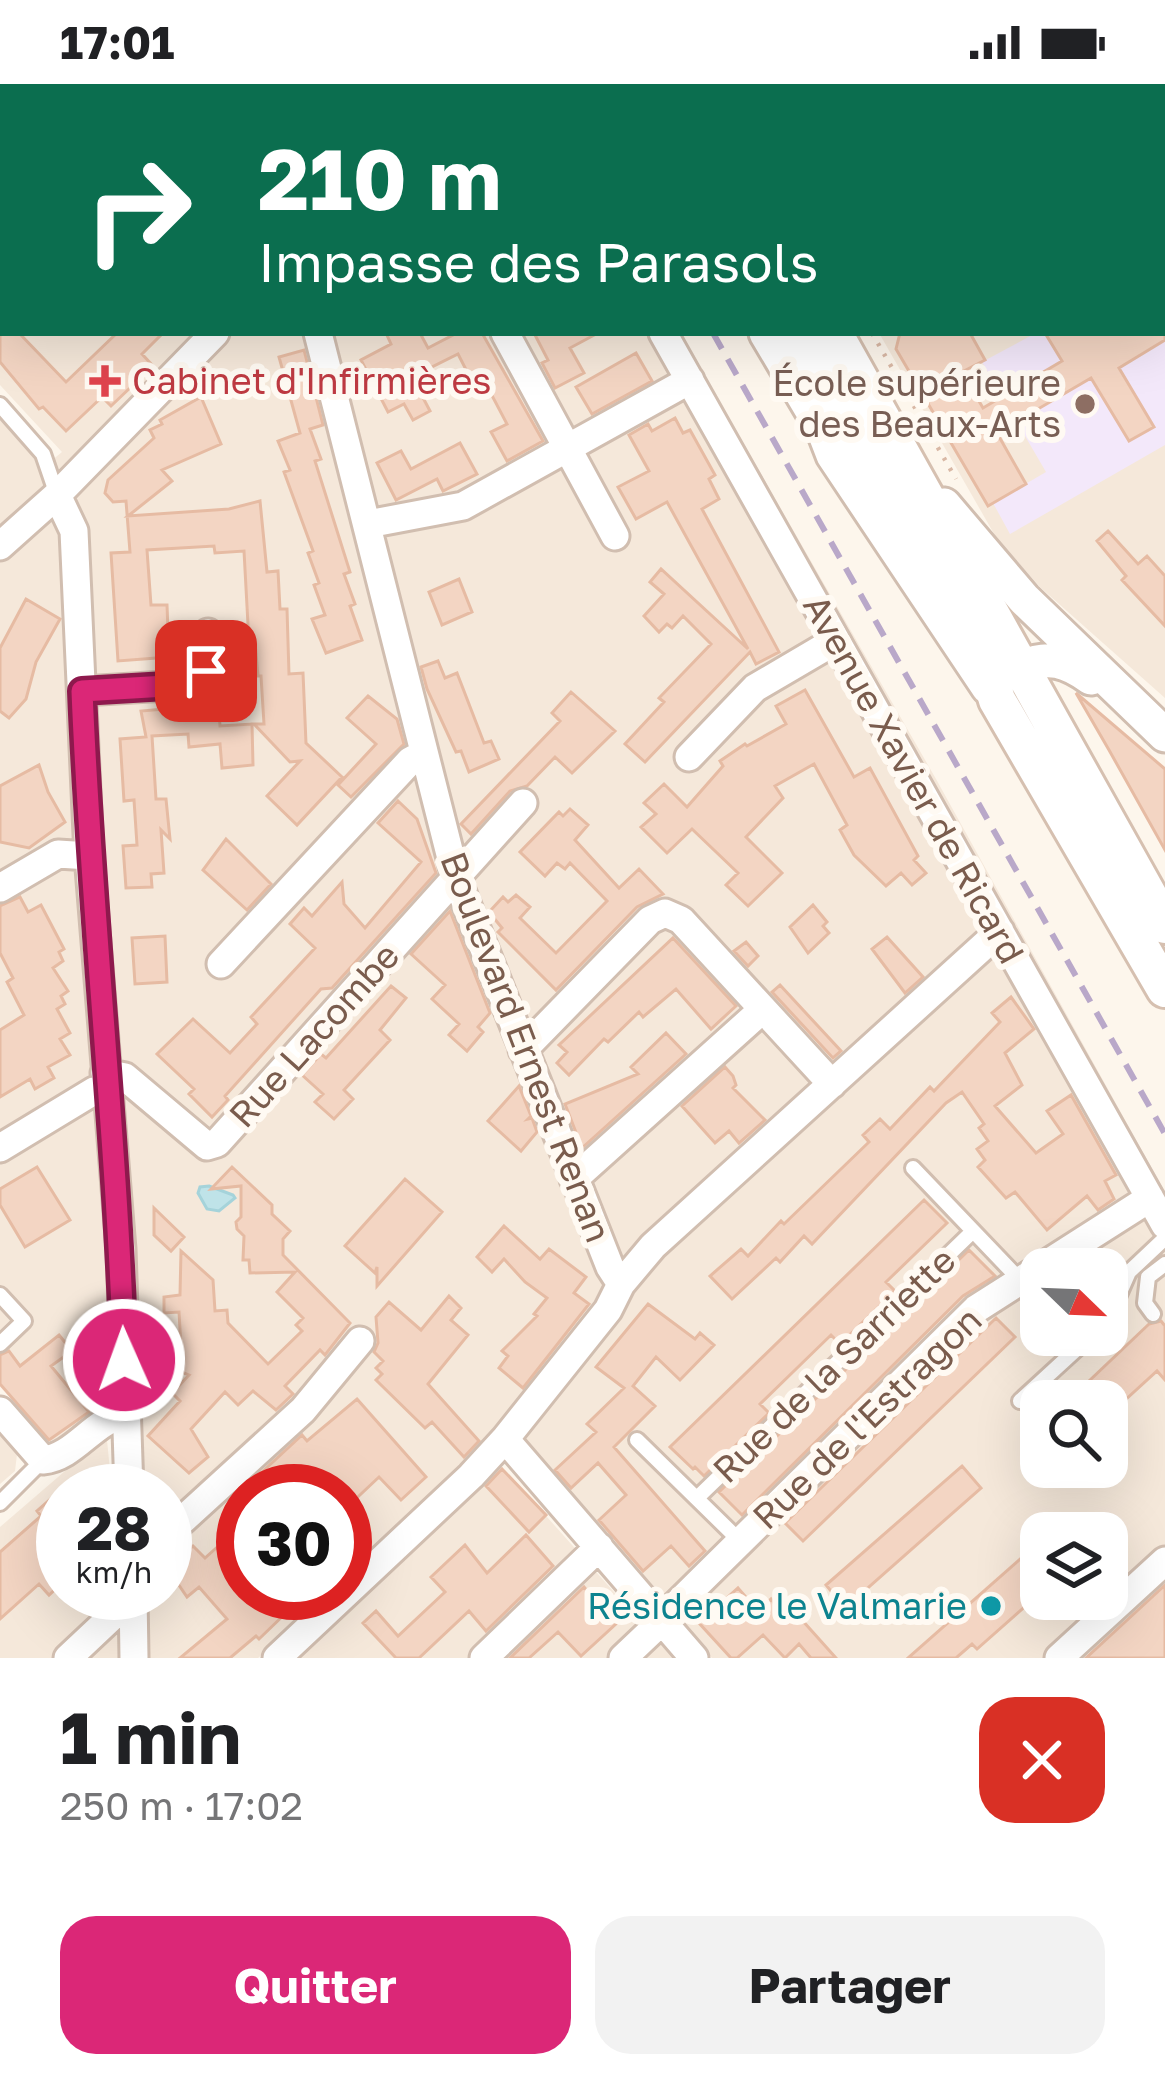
<!DOCTYPE html>
<html lang="fr">
<meta charset="utf-8">
<style>
body{margin:0;font-family:"Golos Text",sans-serif;background:#f2f2f2;color:#202124;height:100vh;display:flex;flex-direction:column;font-size:45px;white-space:nowrap}
*{box-sizing:border-box;margin:0}
p{font-size:39px;color:#757577}
.icon{flex:none;width:66px;height:66px;fill:none;stroke:currentColor;stroke-width:2;stroke-linecap:round;stroke-linejoin:round}
.map{position:relative;height:1574px;overflow:hidden}
.drawer{display:flex;flex-direction:column;background:#fff;flex:1}
.drawer>*{flex:none}
.banner{position:absolute;left:0px;top:0px;width:1167px;height:252px;box-shadow:0 12px 48px #0002;background:#0b6e4f;color:#fff;overflow:hidden}
.needle{width:78px;rotate:113deg}
.fabs{position:absolute;left:1020px;top:1164px;display:grid;gap:24px}
.fabs a{display:grid;place-items:center;width:108px;height:108px;border-radius:24px;background:#fff;box-shadow:0 12px 48px #0002;font-size:60px}
.speed{position:absolute;left:36px;top:1380px;display:flex;gap:24px;font-size:60px;font-weight:700;text-align:center}
.speed>*{display:grid;place-content:center;width:156px;height:156px;border-radius:50%;background:#fff;box-shadow:0 12px 48px #0002;line-height:1}
.speed small{font-size:30px;font-weight:400}
.speed .limit{border:18px solid #d22;background:#fff;color:#111}
.pin{position:absolute;display:grid;place-items:center;width:102px;height:102px;color:#fff;margin:-51px;border-radius:24px;box-shadow:0 6px 18px #0006}
.me{position:absolute;width:132px;margin:-66px;rotate:358deg;stroke-linejoin:round;filter:drop-shadow(0 0 9px #0008)}
.turn{display:flex;align-items:center;gap:42px;height:252px;padding:0 60px;font-size:54px}
.turn .icon{width:156px;height:156px;stroke-width:2.5}
.turn b{display:block;font-size:84px;line-height:102px}
.round{display:grid;place-items:center;flex:none;width:126px;height:126px;border-radius:36px;background:#f2f2f2}
.summary{display:flex;align-items:center;justify-content:space-between;height:204px;padding:0 60px}
h1{font-size:72px;font-weight:700;line-height:90px}
.cta{display:flex;gap:24px;margin-top:auto;padding:24px 60px}
.cta a{flex:1;height:138px;border-radius:36px;background:#db2777;color:#fff;font-size:48px;font-weight:700;line-height:138px;text-align:center}
.cta a+a{background:#f2f2f2;color:#202124}
.status{display:flex;justify-content:space-between;align-items:center;height:84px;padding:0 60px;background:#fff;direction:ltr}
.status svg{height:33px;fill:currentColor}
.map>svg:first-child{display:block}
</style>
<div class="status"><b>17:01</b><svg viewBox="0 0 49 12"><path d="M0 12V9h3v3zM5 12V6h3v6zM10 12V3h3v9zM15 12V0h3v12zM26 1h20v11H26zM47 4h2v5h-2z"/></svg></div>
<div class="map">
<svg width="1165" height="1574" viewBox="0 0 1165 1574">
<rect width="100%" height="100%" fill="#fdf6ec"/>
<!-- residential -->
<path fill="#f5e8da" fill-rule="evenodd" d="M0,0H545L546,3H3V249H680L936,695L1165,1108V1465L1043,1574H712L504,1349L345,1496V1407H243V1509H331L258,1574H149L147,1509H165V1407H144L143,1318L101,1323L61,1357L46,1356L0,1301V336L45,382L62,368L0,301ZM1041,1185H1107V1251H1041ZM1041,1317H1107V1383H1041ZM1041,1449H1107V1515H1041Z
M736,0H1128L1130,3H738Z
M1165,33V614L1041,504L997,455L879,249H1164Z
M0,1340L18,1362L15,1387L0,1400Z
M101,1356H107L112,1407H63V1509H120L122,1574H0V1443Z
M494,1382L505,1386L673,1574H286Z"/>
<!-- education -->
<path fill="#f3e8fa" d="M1165,111V361L1010,450L993,419L1046,388L982,278L1036,249H1164Z"/>
<!-- water -->
<path fill="#bfe3e8" stroke="#a5d3da" stroke-width="3" d="M209,1102L233,1111L235,1114L219,1127L207,1125L198,1109L200,1103Z"/>
<!-- building -->
<path fill="#f3d5c3" stroke="#e6bba3" stroke-width="3" d="M0,249H19L66,298L117,249H163L142,270L153,282L111,322L102,313L66,347L43,323L39,325L0,278Z
M386,249H420L428,264L457,249H482L543,357L507,377L491,348L507,340L487,302L477,307L458,270L412,293L430,327L413,336L404,320L388,328L361,276L391,260Z
M534,249H598L570,264L584,289L555,304L542,279L548,276Z
M900,249H970L985,276L962,288L983,324L1062,277L1045,249H1165V256L1119,284L1154,343L1129,357L1091,294L997,349L1026,400L988,422L896,265Z
M304,266L323,341L310,345L321,375L315,377L350,488L344,490L355,520L350,522L362,556L326,569L312,535L325,531L314,501L319,499L308,469L313,467L284,388L290,386L278,357L300,349L279,273Z
M636,269L652,297L592,330L576,303Z
M201,313L221,360L162,386L172,397L128,432L229,425L260,417L267,488L278,487L280,525H287L289,590L303,589L306,659L342,693L297,741L267,712L300,677L290,678L254,640H264L261,592H258L255,559H249L244,467L215,469L214,462L147,466L151,521H167L169,573L118,577L111,469L130,468L126,417L113,418L105,409L108,396L154,354L150,346L162,340L160,336Z
M675,334L683,349L690,346L715,391L709,395L719,415L702,425L779,568L756,580L750,568L645,678L625,660L664,618L659,614L711,560L683,532L672,544L667,540L659,548L644,532L664,510L650,498L661,485L748,565L667,418L636,435L618,403L649,387L629,351L648,340L652,347Z
M460,359L477,390L443,407L437,395L396,416L377,379L401,367L411,385Z
M1108,447L1138,480L1147,472L1165,492V542L1122,496L1126,492L1097,457Z
M459,495L472,528L442,541L429,508Z
M26,515L60,535L36,578L26,615L9,634L0,627V564Z
M438,577L445,594L457,589L484,659L491,657L499,675L469,688L461,667L456,668L427,605L421,583Z
M805,606L854,693L870,684L918,772L914,776L926,789L912,801L901,789L886,802L854,771L840,746L847,741L814,680L775,702L783,714L746,753L782,789L748,822L726,801L738,789L692,745L667,769L641,743L656,730L644,719L664,700L687,723L723,682L720,677L745,660L747,662L786,640L776,622Z
M571,608L615,647L572,689L555,673L527,702L510,707L471,750L461,740L560,637L552,629Z
M1076,609L1165,685V766L1109,666Z
M368,612L397,635L404,660L351,713L338,701L376,660L347,634Z
M176,624V631L219,628L220,642L252,640L253,681L222,684L220,660L189,663L188,650L152,652L156,715H166L170,755L161,746L164,789L151,790L152,803L126,804L123,762L137,761L134,716L124,717L120,655L146,653L141,627Z
M39,681L48,708L65,738L29,764L0,758V702Z
M398,717L417,735L436,789L332,904L321,905L225,1012L228,1016L212,1033L189,1010L194,1005L157,970L193,935L230,969L257,940L251,933L315,864L290,840L304,824L312,832L342,798L344,820L365,844L421,778L378,739Z
M570,725L588,741L575,756L619,804L639,785L663,810L637,823L556,906L498,848L502,844L489,828L503,813L508,818L516,811L530,823L520,834L556,869L607,817L570,779L565,785L557,779L545,792L520,768L559,728L563,732Z
M226,755L271,800L247,826L203,786Z
M20,813L28,828L41,821L64,865L59,868L63,877L53,884L68,907L61,912L65,920L57,925L70,949L60,955L70,971L48,983L54,994L35,1005L30,995L0,1013V946L24,931L7,898L13,894L0,869V822Z
M813,821L827,838L823,842L829,849L808,869L790,843Z
M450,827L490,929L478,943L483,948L467,967L449,951L459,940L432,915L445,901L411,870Z
M165,852L167,898L135,900L132,854Z
M887,853L923,893L905,909L872,865Z
M673,854L736,922L711,945L676,905L643,933L639,928L608,958L604,955L569,991L557,979L567,968L559,961Z
M746,858L758,872L748,882L734,867Z
M780,901L841,967L833,974L772,908Z
M391,902L406,914L380,946L390,956L344,1006L353,1015L334,1035L315,1018L323,1010L302,991L321,970L326,974Z
M1011,913L1034,945L1005,969L1022,1001L995,1022L1036,1069L1063,1050L1047,1027L1071,1011L1116,1091L1105,1097L1114,1115L1098,1126L1087,1112L1047,1146L1015,1108L1006,1114L978,1083L985,1076L977,1065L988,1057L979,1044L984,1040L962,1008L946,1019L812,1160L804,1152L780,1178L776,1174L732,1215L710,1192L741,1165L748,1172L781,1137L784,1140L869,1058L863,1051L880,1035L890,1045L930,1003L934,1007L1000,938L992,929Z
M666,949L686,970L582,1064L565,1020L638,990L631,983Z
M725,983L733,992L736,1001L733,1004L765,1036L739,1059L729,1047L715,1059L682,1022Z
M519,1002L531,1032L528,1035L532,1034L537,1048L521,1067L488,1037Z
M37,1083L70,1136L25,1163L0,1121V1105Z
M232,1083L272,1121V1130L290,1147L283,1155V1171L350,1239L325,1271L320,1266L285,1302L293,1310L276,1326L253,1307L238,1321L225,1308L191,1345L208,1373L189,1389L148,1352L180,1317L172,1309L189,1291L174,1285V1271L181,1263L179,1228L164,1229V1213L180,1211L181,1167L213,1196L215,1227L227,1226L228,1239L268,1280L302,1247L296,1241L303,1234L277,1208L295,1188L250,1189L249,1176H243L244,1152L237,1145L236,1138L241,1133V1102L211,1105Z
M405,1095L442,1128L377,1202V1183L375,1189L345,1162Z
M924,1116L947,1139L886,1198L895,1207L840,1260L831,1251L795,1286L760,1320L769,1329L704,1392L695,1383L693,1385L670,1363Z
M154,1124L184,1153L171,1167L154,1151Z
M504,1142L540,1175L549,1165L586,1193L574,1209L589,1220L523,1304L499,1284L508,1272L502,1267L537,1232L534,1230L547,1214L525,1198L504,1175L492,1188L477,1173Z
M969,1166L995,1192L963,1212L742,1431L719,1408Z
M449,1212L461,1224L451,1236L468,1251L428,1300L479,1357L464,1373L432,1338L425,1344L376,1296L382,1290L376,1284L383,1277L374,1268L378,1259L376,1233L389,1218L421,1246Z
M648,1220L695,1255L700,1249L714,1261L680,1296L656,1273L633,1302L655,1322L614,1363L705,1467L689,1482L671,1462L643,1487L599,1436L626,1411L598,1379L571,1404L555,1386L596,1348L587,1340L624,1304L596,1283Z
M996,1234L1015,1253L803,1457L785,1439Z
M1161,1237L1165,1242V1296L1157,1287L1124,1317H1068L1149,1240Z
M59,1251L72,1267L51,1282L89,1328L49,1356L0,1300V1271L9,1267L20,1282Z
M357,1315L426,1393L401,1416L379,1393L345,1425V1407H250L246,1403L302,1351L307,1357Z
M962,1382L981,1404L845,1524L826,1501Z
M502,1385L546,1431L529,1448L486,1402Z
M63,1404V1498L49,1511L39,1500L0,1535V1468L41,1432L37,1427Z
M526,1451L553,1482L486,1547L469,1527L419,1574H396L363,1539L376,1527L398,1552L445,1508L431,1493L465,1461L487,1489Z
M224,1457L243,1478V1509H273L289,1526L259,1555L256,1552L230,1574H180L227,1535L199,1503L187,1513L168,1485L193,1462L205,1474Z
M1027,1469L1041,1484V1499L1032,1507L1037,1512L977,1565L972,1560L956,1574H908Z
M1165,1501V1574H1086Z
M584,1503L598,1520L602,1516L617,1532L613,1535L617,1539L581,1572L558,1548L529,1574H510Z
M738,1504L758,1527L771,1515L777,1523L784,1516L836,1574H811L799,1560L785,1574L763,1551L737,1574H731L699,1539Z"/>
<g fill="none" stroke-linecap="round" stroke-linejoin="round">
<!-- service casing -->
<g stroke="#d1beb0" stroke-width="20">
<path id="service" d="M0,165L3,162
M0,321L43,370L57,411
M913,1084L1019,1195
M0,1211L24,1237L0,1260
M1153,1230L1145,1219L1148,1193L1165,1180
M1107,1238L1129,1188L1165,1154
M1020,1317L1092,1251
M637,1356L741,1458
M697,1414L971,1149
M0,1419L43,1376"/>
</g>
<!-- minor casing -->
<g stroke="#d1beb0" stroke-width="33">
<path id="minor" d="M526,0L528,3
M1164,64H1165
M318,249L456,794L610,1183L621,1200L608,1226L505,1355L662,1537L623,1574
M505,249L615,452
M663,249L1165,1141
M57,411L74,447L89,772L121,1165L129,1407
M368,440L463,422L690,296
M0,462L57,411L215,249
M83,607L183,601L206,587L208,549
M689,673L755,604L835,557
M0,804L58,770L89,772
M221,880L410,677L423,670
M523,966L650,836L665,829L681,836L832,1000
M105,989L125,993L207,1062L217,1059L523,719
M0,1064L94,1007L108,1006
M574,1095L762,926
M621,1200L653,1162L1000,847
M0,1327L43,1376C75,1373 93,1336 126,1330
M165,1452L303,1326L360,1257
M133,1509L134,1574
M68,1574L118,1527L133,1524
M277,1574L471,1392L505,1355
M484,1574L599,1463
M694,1574L662,1537L672,1525L976,1225L1150,1114
M1059,1574L1165,1477"/>
</g>
<!-- tertiary casing -->
<g stroke="#d1beb0" stroke-width="39">
<path id="tertiary" d="M620,0L621,3
M766,249L823,345L833,371L988,603
M944,421L1024,515L1165,651
M1022,583C1049,571 1067,577 1091,594"/>
</g>
<!-- secondary casing -->
<g stroke="#d6c0b0" stroke-width="42">
<path id="secondary" d="M656,0L658,3
M694,0L696,3
M797,249L866,374L980,560L997,616L1165,905
M834,249L1165,841"/>
</g>
<!-- path -->
<path stroke="#d9b8a5" stroke-width="4.5" stroke-dasharray="3 9" stroke-linecap="butt" d="M728,0L730,3
M872,249L956,395"/>
<!-- service -->
<use href="#service" stroke="#fff" stroke-width="14"/>
<!-- minor -->
<use href="#minor" stroke="#fff" stroke-width="27"/>
<!-- tertiary -->
<use href="#tertiary" stroke="#fff" stroke-width="33"/>
<!-- secondary -->
<use href="#secondary" stroke="#fff" stroke-width="36"/>
<!-- tram -->
<path stroke="#b9a8c9" stroke-width="3" d="M1157,0L1161,3
M1164,21L1165,22"/>
<!-- rail -->
<path stroke="#b9a8c9" stroke-width="6" stroke-dasharray="18 12" stroke-linecap="butt" d="M572,0L573,3
M713,249L1165,1050"/>
</g>
<g fill="none" stroke-linecap="round" stroke-linejoin="round">
<!-- route casing -->
<g stroke="#8e194d" stroke-width="30">
<path id="route" d="M124,1276C117,1053 91,831 82,607L183,601L206,587"/>
</g>
<!-- route -->
<use href="#route" stroke="#db2777" stroke-width="21"/>
</g>
<!-- markers -->
<path fill="#e0444e" stroke="#fffaf3" stroke-width="4.5" d="M99 279h12v12h12v12h-12v12h-12v-12h-12v-12h12z"/>
<circle fill="#8d6e63" stroke="#fffaf3" stroke-width="4.5" cx="1085" cy="320" r="12"/>
<circle fill="#0f9aa8" stroke="#fffaf3" stroke-width="4.5" cx="991" cy="1522" r="12"/>
<g text-anchor="middle" stroke-width="12" stroke-linejoin="round" paint-order="stroke">
<!-- health labels -->
<g font-size="36" fill="#be3a42" stroke="#fffaf3" text-anchor="start">
<text x="132" y="310">Cabinet d'Infirmières</text>
</g>
<!-- education labels -->
<g font-size="36" fill="#785e54" stroke="#fffaf3" text-anchor="end">
<text x="1061" y="312">École supérieure<tspan x="1061" dy="41">des Beaux-Arts</tspan></text>
</g>
<!-- street labels -->
<g font-size="36" fill="#7a5c4d" stroke="#fffaf3">
<text transform="translate(914 695) rotate(61)" y="13">Avenue Xavier de Ricard</text>
<text transform="translate(314 951) rotate(-48)" y="13">Rue Lacombe</text>
<text transform="translate(526 963) rotate(69)" y="13">Boulevard Ernest Renan</text>
<text transform="translate(834 1281) rotate(-44)" y="13">Rue de la Sarriette</text>
<text transform="translate(867 1334) rotate(-44)" y="13">Rue de l'Estragon</text>
</g>
<!-- culture labels -->
<g font-size="36" fill="#0d838f" stroke="#fffaf3" text-anchor="end">
<text x="967" y="1535">Résidence le Valmarie</text>
</g>
</g>
</svg>
<div class="fabs">
<a><svg class="needle" viewBox="-14 -14 28 28"><path d="M0-13l5 13h-10z" fill="#e53935"/><path d="M0 13l5-13h-10z" fill="#757577"/></svg></a>
<a><svg class="icon" aria-label="search" viewBox="0 0 24 24"><circle cx="10" cy="10" r="6"/><path d="M15 15l6 6"/></svg></a>
<a><svg class="icon" aria-label="layers" viewBox="0 0 24 24"><path d="M12 4l9 5-9 5-9-5zM3 14l9 5 9-5"/></svg></a>
</div>
<div class="speed"><div>28<small>km/h</small></div><div class="limit">30</div></div>
<div class="pin" style="left:206px;top:587px;background:#d93025"><svg class="icon" aria-label="arrive" viewBox="0 0 24 24"><path d="M6 21V4h12l-3 4 3 4H6"/></svg></div>
<svg class="me" style="left:124px;top:1276px" viewBox="-20 -20 40 40"><circle r="17" fill="#db2777" stroke="#fff" stroke-width="3"/><path d="M0-11L8 9 0 5-8 9z" fill="#fff"/></svg>
<div class="banner">
<div class="turn"><svg class="icon" aria-label="right" viewBox="0 0 24 24"><path d="M7 20v-9h11M14 6l5 5-5 5"/></svg><div><b>210 m</b>Impasse des Parasols</div></div>
</div>
</div>
<section class="drawer">
<div class="summary"><div><h1>1 min</h1><p>250 m · 17:02</p></div><a class="round" style="background:#d93025;color:#fff"><svg class="icon" aria-label="close" viewBox="0 0 24 24"><path d="M6 6l12 12M18 6L6 18"/></svg></a></div>
<div class="cta"><a>Quitter</a><a>Partager</a></div>
</section>
